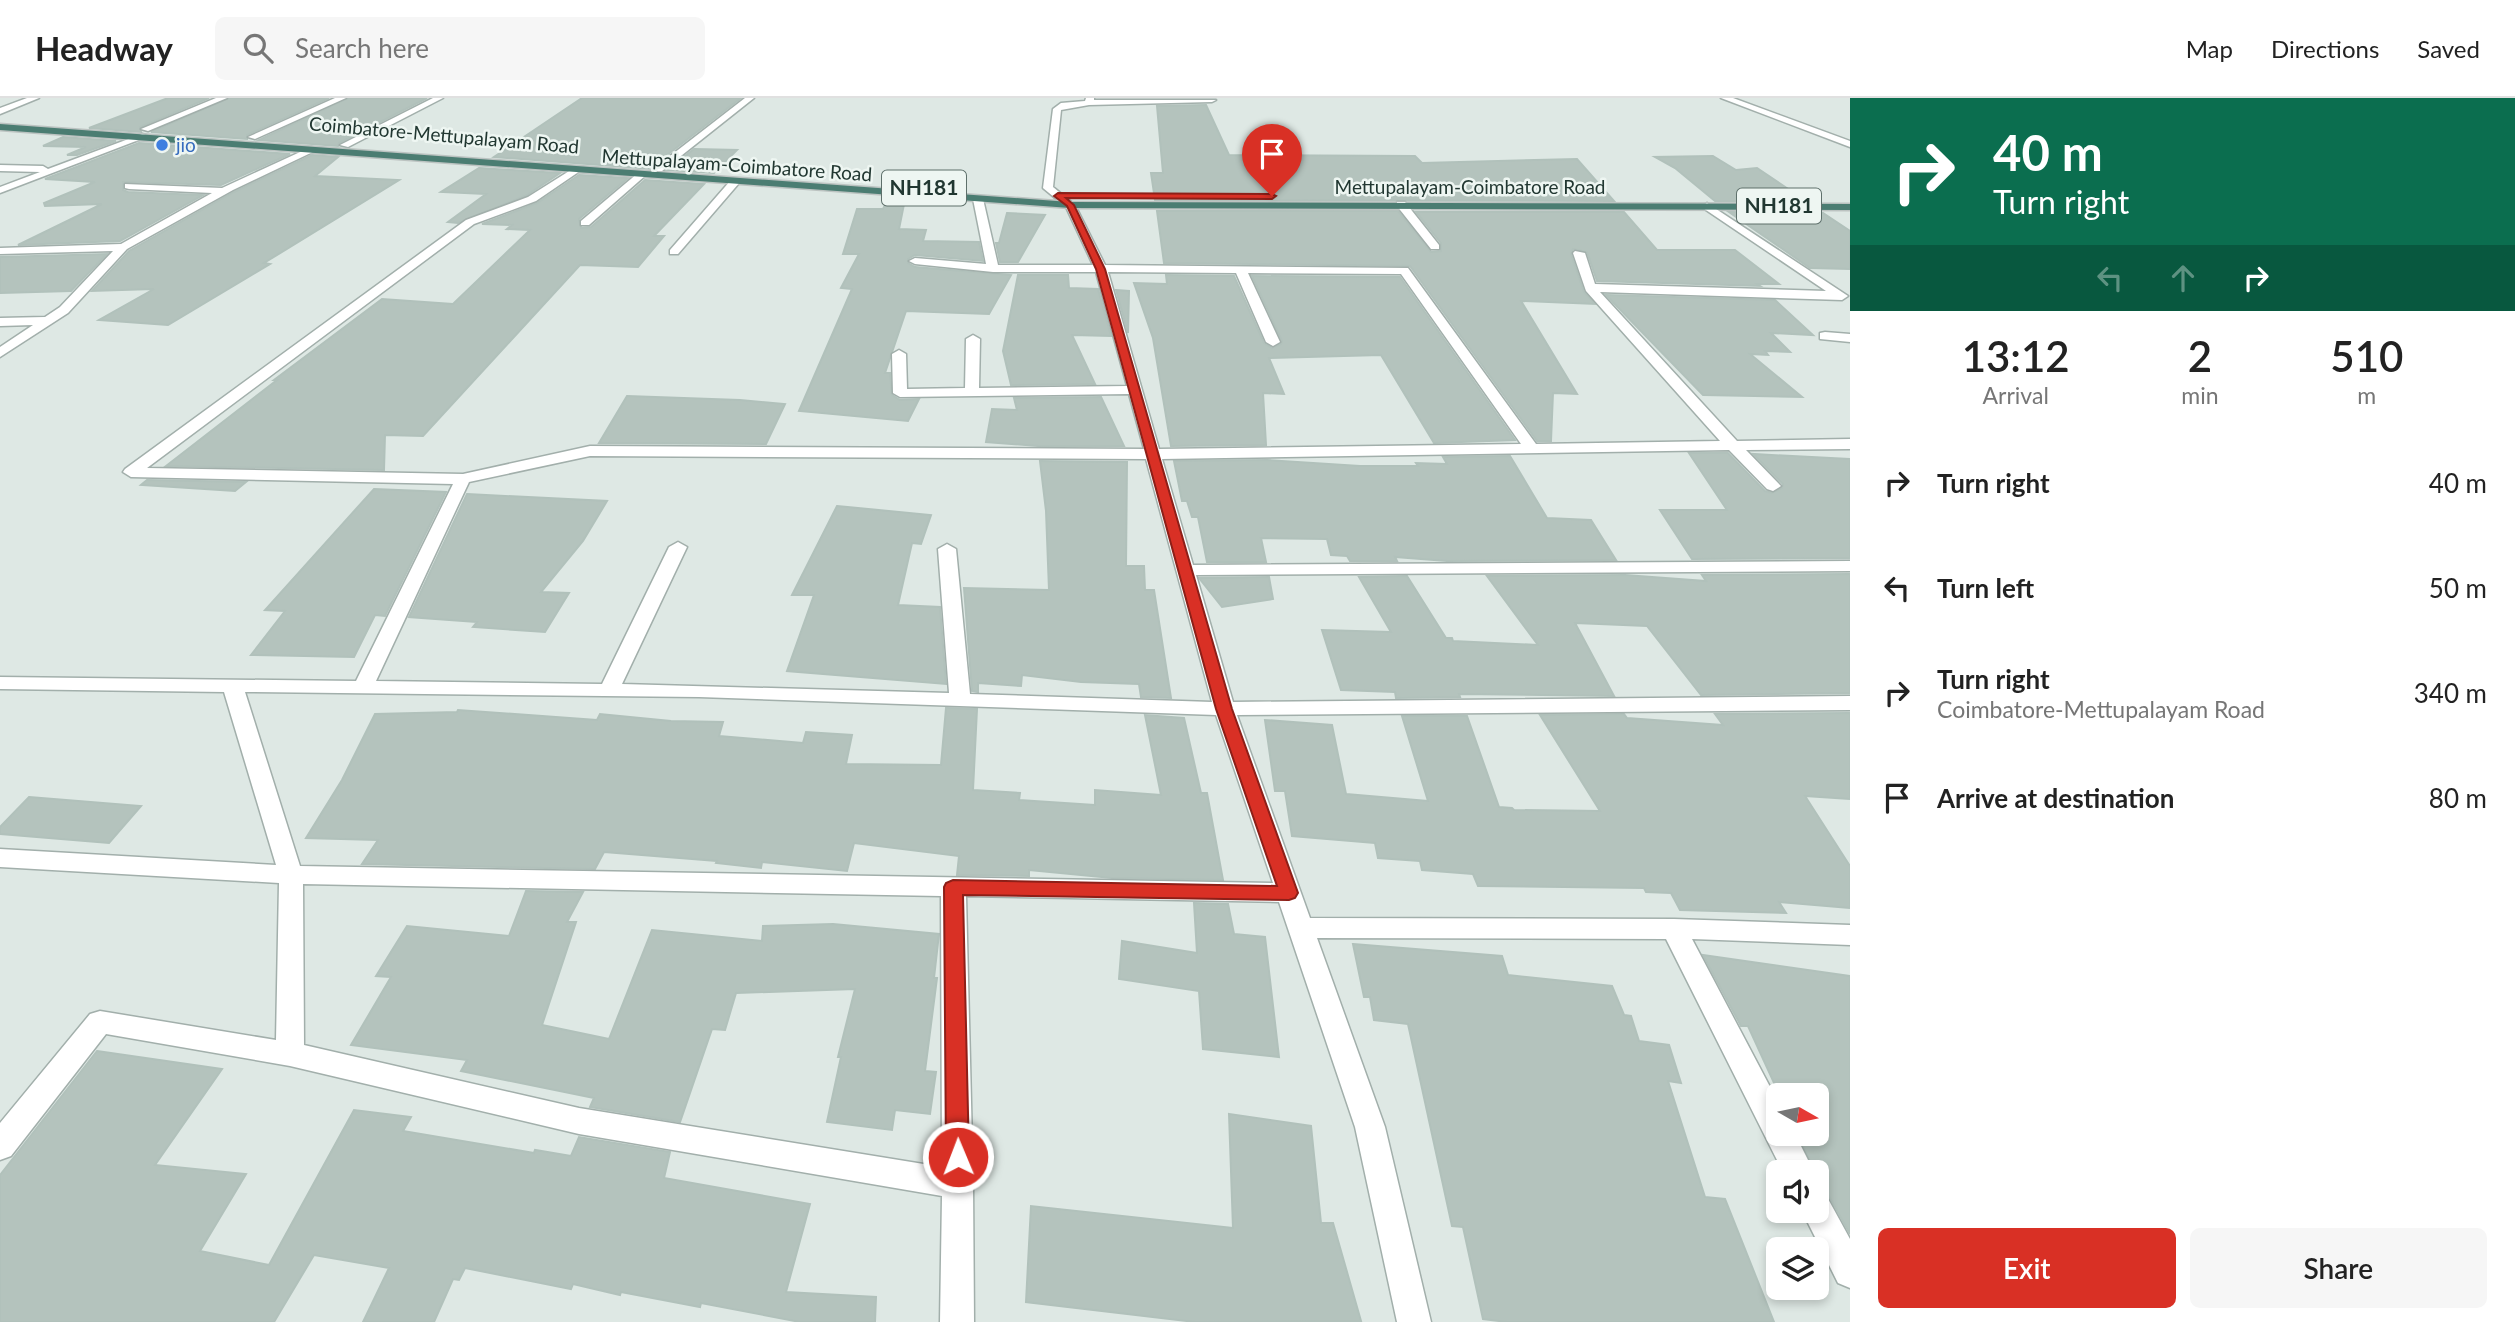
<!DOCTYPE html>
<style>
body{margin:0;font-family:Lato,sans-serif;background:#f6f6f6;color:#222;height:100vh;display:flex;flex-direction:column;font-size:26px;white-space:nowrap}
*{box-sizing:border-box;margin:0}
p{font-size:23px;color:#767676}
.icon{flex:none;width:38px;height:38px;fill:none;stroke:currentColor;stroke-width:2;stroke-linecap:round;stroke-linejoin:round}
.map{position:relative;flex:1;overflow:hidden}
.sheet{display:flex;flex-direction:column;background:#fff;width:665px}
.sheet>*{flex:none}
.hud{background:#0b6e4f;color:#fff;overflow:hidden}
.needle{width:46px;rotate:99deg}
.controls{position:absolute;left:1766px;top:985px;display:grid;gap:14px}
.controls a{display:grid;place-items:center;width:63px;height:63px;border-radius:10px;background:#fff;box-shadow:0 4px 10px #0003;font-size:35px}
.pin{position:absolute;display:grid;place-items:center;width:60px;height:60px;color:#fff;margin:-72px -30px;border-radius:50% 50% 50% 0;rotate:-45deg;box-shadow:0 0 7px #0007}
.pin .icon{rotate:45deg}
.me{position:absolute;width:77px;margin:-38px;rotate:359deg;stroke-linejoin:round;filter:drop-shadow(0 0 5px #0008)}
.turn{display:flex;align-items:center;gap:24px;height:147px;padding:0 28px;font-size:32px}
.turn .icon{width:91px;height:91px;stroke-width:2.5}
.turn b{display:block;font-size:49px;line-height:60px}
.lanes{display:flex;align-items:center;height:66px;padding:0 28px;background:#0003;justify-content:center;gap:35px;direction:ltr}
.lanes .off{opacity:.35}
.eta{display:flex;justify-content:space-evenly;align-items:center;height:119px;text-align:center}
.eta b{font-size:42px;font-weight:600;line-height:49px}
.cta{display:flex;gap:14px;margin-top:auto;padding:14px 28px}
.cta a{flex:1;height:80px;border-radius:10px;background:#d93025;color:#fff;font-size:28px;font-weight:600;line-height:80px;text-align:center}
.cta a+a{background:#f6f6f6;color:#222}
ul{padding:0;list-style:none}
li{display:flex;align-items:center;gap:21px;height:105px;padding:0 28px}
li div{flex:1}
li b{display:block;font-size:26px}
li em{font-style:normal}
header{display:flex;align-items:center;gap:42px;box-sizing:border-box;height:98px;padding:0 35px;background:#fff;border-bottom:2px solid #e0e0e0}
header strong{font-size:33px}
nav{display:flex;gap:38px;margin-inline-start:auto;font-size:24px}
.search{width:490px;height:63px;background:#f6f6f6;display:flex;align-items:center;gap:18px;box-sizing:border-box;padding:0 24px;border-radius:10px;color:#767676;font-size:26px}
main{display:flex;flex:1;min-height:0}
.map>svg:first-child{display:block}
</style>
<header>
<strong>Headway</strong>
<div class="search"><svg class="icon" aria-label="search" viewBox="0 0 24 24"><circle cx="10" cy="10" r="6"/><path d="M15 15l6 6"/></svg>Search here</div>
<nav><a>Map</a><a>Directions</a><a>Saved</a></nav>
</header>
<main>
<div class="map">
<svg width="1850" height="1224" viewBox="0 0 1850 1224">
<rect width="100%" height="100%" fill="#dee8e4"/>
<!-- building -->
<path fill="#b4c3bd" stroke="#b1c1bb" stroke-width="2" d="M168,0H209L140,29L141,34L89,30Z
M229,0H329L247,37V41L151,34Z
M348,0H427L339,45L338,48L259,42Z
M582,0H741L654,67L653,71L494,59Z
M1206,7L1229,57L1415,58L1422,65L1577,61L1614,103L1155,102L1151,75H1163L1157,8Z
M63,39L116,43L77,57H67L86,49L43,48Z
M139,45L290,56L221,87L123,84V92L128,94L203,97L120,143L18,147L102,106L45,108L44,105L95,84L45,81Z
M694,51L737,52L714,75L667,72Z
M312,57L338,59L315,78L399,82L264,165L270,166L168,227L99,222L154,191L92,193L129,153L234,94Z
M1713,58L1736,72L1757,70L1806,103H1715L1675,70L1655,59Z
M479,70L560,75L527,97L458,125L448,124L486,96L441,94Z
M579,77L628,80L579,121L581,130L591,129L645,82L704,86L654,138H664L638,169L580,167L423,338L385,337L384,372L166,368L277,282H274L382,201L453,206L530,132L507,131L512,127L482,126L537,105Z
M889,99L905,101L899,131L926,132L923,143L979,144L983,163L915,157L908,161V165L915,169L1011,177L989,216L906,213L885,275H890L892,297L900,302L919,301L908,323L799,313L852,191L841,190L859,156H843L857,111H883Z
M1157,113H1398L1431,154L1441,153V145L1416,114H1624L1657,152H1735L1779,186H1757L1760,188L1597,183L1587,154L1573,151L1571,156L1584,194L1595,206L1521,203L1577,296L1553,295L1551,343H1537L1410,168L1164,165Z
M1729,114L1823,115L1850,133V171L1810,170Z
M1007,115L1045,117L1018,164H1000L996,145H999Z
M107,156L71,193L0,195V159Z
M1018,177H1068L1069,190L1098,191L1111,238L1072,237L1095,286L1011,287L1003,253Z
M1166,177L1234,178L1264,245L1272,250L1281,246L1282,243L1252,178L1400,179L1515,342L1434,345L1381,257L1269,260L1284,296L1263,295L1266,347L1171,348L1153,240L1134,185L1167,186Z
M1116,192L1129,193L1128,235Z
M1606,197L1775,202L1813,237L1771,235L1790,254L1765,253L1768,257L1750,256L1802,299L1703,297Z
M627,298L740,302L785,306L766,346L599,345Z
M1101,299L1124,348H1038L986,344L992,311L1017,312L1014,300Z
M1689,355H1728L1765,393L1772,395L1782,390L1783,386L1753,356L1850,361V460L1692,461L1660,412H1727Z
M1510,358L1547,420L1591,422L1616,462L1447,463L1395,459L1397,463H1350L1347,458L1331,457L1327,441L1261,440L1266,464H1207L1198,419H1192L1187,403H1182L1174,363L1267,362L1360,368H1418L1416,365L1447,366L1443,359Z
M1040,363L1127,364L1126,468H1144L1145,492H1154L1171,600L1141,599L1139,586L1081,584L1022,577L1021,588L978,585V594L972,593L964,490L1049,492L1046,413Z
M147,382L246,384L235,393L141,387Z
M374,391L446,394L385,518L375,517L354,559L251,557L285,513L265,512Z
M467,396L607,403L583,443L541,494L569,495L545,534L473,529L477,524L409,519Z
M837,408L931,417L921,446L912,445L898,507L940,509L946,586L787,573L814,497H792Z
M1850,476V595L1701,597L1647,528L1575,525L1614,598L1459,596L1460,599L1396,600L1395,594L1341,592L1322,532L1391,534L1359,479L1407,478L1446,540H1452L1453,543L1538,547L1487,478L1625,477L1706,483L1702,477Z
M1269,479L1273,501L1222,509L1199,480Z
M946,610L977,611L973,692L1020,695L1019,702L1095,707V692L1161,697L1145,617L1184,620L1201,695H1207L1223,782L1112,780L1029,772V778L957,777L959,758L854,745L847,773L762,764L761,770L716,765L717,763L604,754L595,771L362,766L378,742L306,740L342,682L375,616L457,614L458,612L597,622L600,616L671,623L723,624L719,638L803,645L806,634L852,637L846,666L941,667Z
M1850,615V701L1805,698L1850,768V810L1779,804L1786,815L1680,812L1671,795L1646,794L1644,790L1478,788L1473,776L1422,772L1420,763L1378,760L1375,745L1292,738L1285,693H1275L1265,622L1332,627L1346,696L1428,703L1402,618H1467L1499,709L1512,710L1514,712L1600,713L1540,617L1624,616L1627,620L1723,627L1715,616Z
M29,699L141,708L109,745L0,736V729Z
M526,793L583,794L567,824H576L542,927L609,941L652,832L762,843L763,828L833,826L939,836L934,880H937L925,973L936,974L930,1016L895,1012L892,1032L827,1024L841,959H838L855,891L736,895L725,932L712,931L680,1024L590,1009L594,1000L461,973L467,962L351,947L391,879L376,878L407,828L509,838Z
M1194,805L1228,806L1234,836L1265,839L1279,959L1203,951L1199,893L1119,881L1122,843L1197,855Z
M1353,846L1502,858L1508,877L1612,888L1624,917L1631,918L1639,943L1669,947L1681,985L1668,983L1705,1099L1725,1101L1774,1224H1507L1483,1221L1463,1129L1452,1128L1408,926L1374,922L1370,899H1364Z
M1703,857L1850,878V1136L1829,1098L1824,1095L1798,1036H1816V998H1780L1748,928H1741Z
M97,953L222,971L155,1067L246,1076L200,1153L269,1167L354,1012L411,1019L403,1033L534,1055L535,1052L571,1058L579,1039L670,1054L664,1080L810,1106L786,1194L876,1199L875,1224H800L701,1205L700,1209L621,1194L620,1197L573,1186L571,1191L465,1170L459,1182L453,1181L434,1224H363L389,1170L314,1157L274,1224H0V1077Z
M1229,1016L1311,1028L1321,1125H1333L1361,1223L1195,1224L1026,1204L1031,1108L1233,1130Z"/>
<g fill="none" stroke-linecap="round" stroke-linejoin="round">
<!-- service casing -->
<g stroke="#a2afab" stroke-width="3">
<path id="service" d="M1721,0H1733L1850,43V49Z"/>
</g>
<!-- minor casing -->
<g stroke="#a2afab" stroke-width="3">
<path id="minor" d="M27,0H39L0,16V10Z
M216,0H227L148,33L141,31Z
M335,0H346L255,41L248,39Z
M433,0H443L348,49L340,47Z
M745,0H754L662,73H656V69Z
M1086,0H1094V2H1216L1212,4L1089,7L1061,12L1053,89L1075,107L1105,167L1408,170L1536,346L1720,343L1586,193L1573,155L1575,153L1585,155L1595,186L1826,193L1703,110L1702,108L1707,105L1848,198L1842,202L1600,194L1737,343L1850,341V351L1746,352L1781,388L1773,393L1767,391L1729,352L1162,361L1193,467L1850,463V473L1196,477L1233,604L1850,598V612L1237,617L1310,820L1674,821L1850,827V847L1692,841L1778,1004V1036H1795L1814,1074H1783L1666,841L1317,840L1385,1029L1431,1224H1397L1355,1029L1279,804L966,798L973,1086L974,1224H940L942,1098L579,1036L290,968L106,936L11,1058L0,1062V1025L90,916L100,913L276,942L279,785L0,769V751L276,767L224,594L0,591V579L356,583L453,386L131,379L123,374L125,371L466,122L528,99L574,70L579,73L577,75L536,103L474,126L147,370L463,376L590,348L1144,351L1129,296L900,299L893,295L892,256L899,252L906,256L907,291L965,290L966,241L973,237L980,241L979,290L1127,288L1096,174H993L915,166L909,163L915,160L986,166L973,101L978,98L983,101L998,167H1093L1066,109L1043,90L1053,11L1061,5L1085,3ZM1108,174L1236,175L1266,244L1273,248L1280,244L1248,175L1401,176L1521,346L1159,351ZM590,358L1146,361L1212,604L970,596L956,451L947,446L938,451L949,595L622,586L687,449L678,444L669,449L602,586L376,583L469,384ZM245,594L699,599L1216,617L1273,785L300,768ZM303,786L941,798L942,1069L579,1010L304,947Z
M142,36L149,38L0,95V89L40,74L0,73V67L43,68L48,71Z
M311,49L319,51L233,92L127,151L68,215L0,259V249L33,227L0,228V220L45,219L60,209L113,153L0,156V150L121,146L212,95L129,91L125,90V86L222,90Z
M638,75L646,77L589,127H581V123Z
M731,82L740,84L678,156H670V152Z
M1397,104H1405L1439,147V151H1431L1397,108Z
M1825,234L1850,236V244L1820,241V235Z
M1816,1094L1827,1099L1850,1141V1190L1838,1185L1802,1113H1816Z"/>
</g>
<!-- trunk casing -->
<g stroke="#bcc3c1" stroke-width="3">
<path id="trunk" d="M0,26L1070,104L1850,106V112L1070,110L0,32Z"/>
</g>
<!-- service -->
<use href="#service" fill="#fff" fill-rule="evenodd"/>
<!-- minor -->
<use href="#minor" fill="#fff" fill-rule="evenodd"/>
<!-- trunk -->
<use href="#trunk" fill="#4b7d72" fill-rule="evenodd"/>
</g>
<!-- route -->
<path fill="#d93025" stroke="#8d1f18" stroke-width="2" d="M1058,95L1272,96L1276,98L1272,101L1066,100L1074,107L1105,171L1232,611L1298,795L1295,800L1289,802L963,797L969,1059L966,1067L958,1070L950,1067L946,1059L944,789L946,785L953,782L1277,788L1216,611L1096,171L1067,108L1054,98Z"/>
<!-- markers -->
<circle fill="#3f7fe0" stroke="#eef6f2" stroke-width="2.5" cx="162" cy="47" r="7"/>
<g text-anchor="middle" stroke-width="5" stroke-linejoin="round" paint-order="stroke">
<!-- far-street labels -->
<g font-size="19" fill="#213731" stroke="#eef6f2">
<text transform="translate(444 37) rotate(5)" y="7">Coimbatore-Mettupalayam Road</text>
<text transform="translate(737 67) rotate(4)" y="7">Mettupalayam-Coimbatore Road</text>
<text x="1470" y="96">Mettupalayam-Coimbatore Road</text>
</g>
<!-- far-shop labels -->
<g font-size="19" fill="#366cbe" stroke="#eef6f2" text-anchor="start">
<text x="176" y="54">jio</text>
</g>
<!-- shield labels -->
<g fill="#eef6f2" stroke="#5e706b" stroke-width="2">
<rect x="882" y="72.5" width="84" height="35" rx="5"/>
<rect x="1737" y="90.5" width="84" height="35" rx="5"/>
</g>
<g font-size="21" font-weight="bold" fill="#213731">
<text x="924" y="97">NH181</text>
<text x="1779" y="115">NH181</text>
</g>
</g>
</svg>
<div class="controls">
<a><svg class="needle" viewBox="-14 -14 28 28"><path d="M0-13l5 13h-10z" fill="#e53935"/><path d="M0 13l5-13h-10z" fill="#767676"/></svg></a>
<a><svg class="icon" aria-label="sound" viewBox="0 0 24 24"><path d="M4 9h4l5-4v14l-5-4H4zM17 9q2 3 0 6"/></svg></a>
<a><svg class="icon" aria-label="layers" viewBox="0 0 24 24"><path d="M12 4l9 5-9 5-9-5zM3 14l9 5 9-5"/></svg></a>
</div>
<div class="pin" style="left:1272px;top:98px;background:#d93025"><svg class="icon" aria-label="arrive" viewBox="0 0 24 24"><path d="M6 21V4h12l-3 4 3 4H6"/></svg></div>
<svg class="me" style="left:958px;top:1059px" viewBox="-20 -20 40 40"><circle r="17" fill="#d93025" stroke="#fff" stroke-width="3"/><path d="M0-11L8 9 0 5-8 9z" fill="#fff"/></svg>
</div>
<section class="sheet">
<div class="hud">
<div class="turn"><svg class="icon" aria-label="right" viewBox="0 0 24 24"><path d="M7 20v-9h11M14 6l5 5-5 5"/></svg><div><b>40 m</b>Turn right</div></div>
<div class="lanes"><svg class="icon off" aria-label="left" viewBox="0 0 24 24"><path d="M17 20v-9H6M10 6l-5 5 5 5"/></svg><svg class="icon off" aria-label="ahead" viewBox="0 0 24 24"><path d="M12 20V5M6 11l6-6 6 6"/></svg><svg class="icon" aria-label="right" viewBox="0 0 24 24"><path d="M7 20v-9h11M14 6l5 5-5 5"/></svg></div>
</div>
<div class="eta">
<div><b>13:12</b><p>Arrival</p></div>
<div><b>2</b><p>min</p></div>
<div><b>510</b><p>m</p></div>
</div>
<ul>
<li><svg class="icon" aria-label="right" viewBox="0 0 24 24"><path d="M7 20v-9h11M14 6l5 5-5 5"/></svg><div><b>Turn right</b></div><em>40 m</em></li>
<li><svg class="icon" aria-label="left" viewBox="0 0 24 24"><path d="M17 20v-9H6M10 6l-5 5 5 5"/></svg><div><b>Turn left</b></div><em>50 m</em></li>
<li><svg class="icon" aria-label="right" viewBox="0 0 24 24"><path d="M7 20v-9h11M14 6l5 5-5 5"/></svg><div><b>Turn right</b><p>Coimbatore-Mettupalayam Road</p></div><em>340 m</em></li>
<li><svg class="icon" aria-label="arrive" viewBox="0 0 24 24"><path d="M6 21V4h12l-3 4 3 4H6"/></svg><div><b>Arrive at destination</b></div><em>80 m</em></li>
</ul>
<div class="cta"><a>Exit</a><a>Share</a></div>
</section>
</main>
